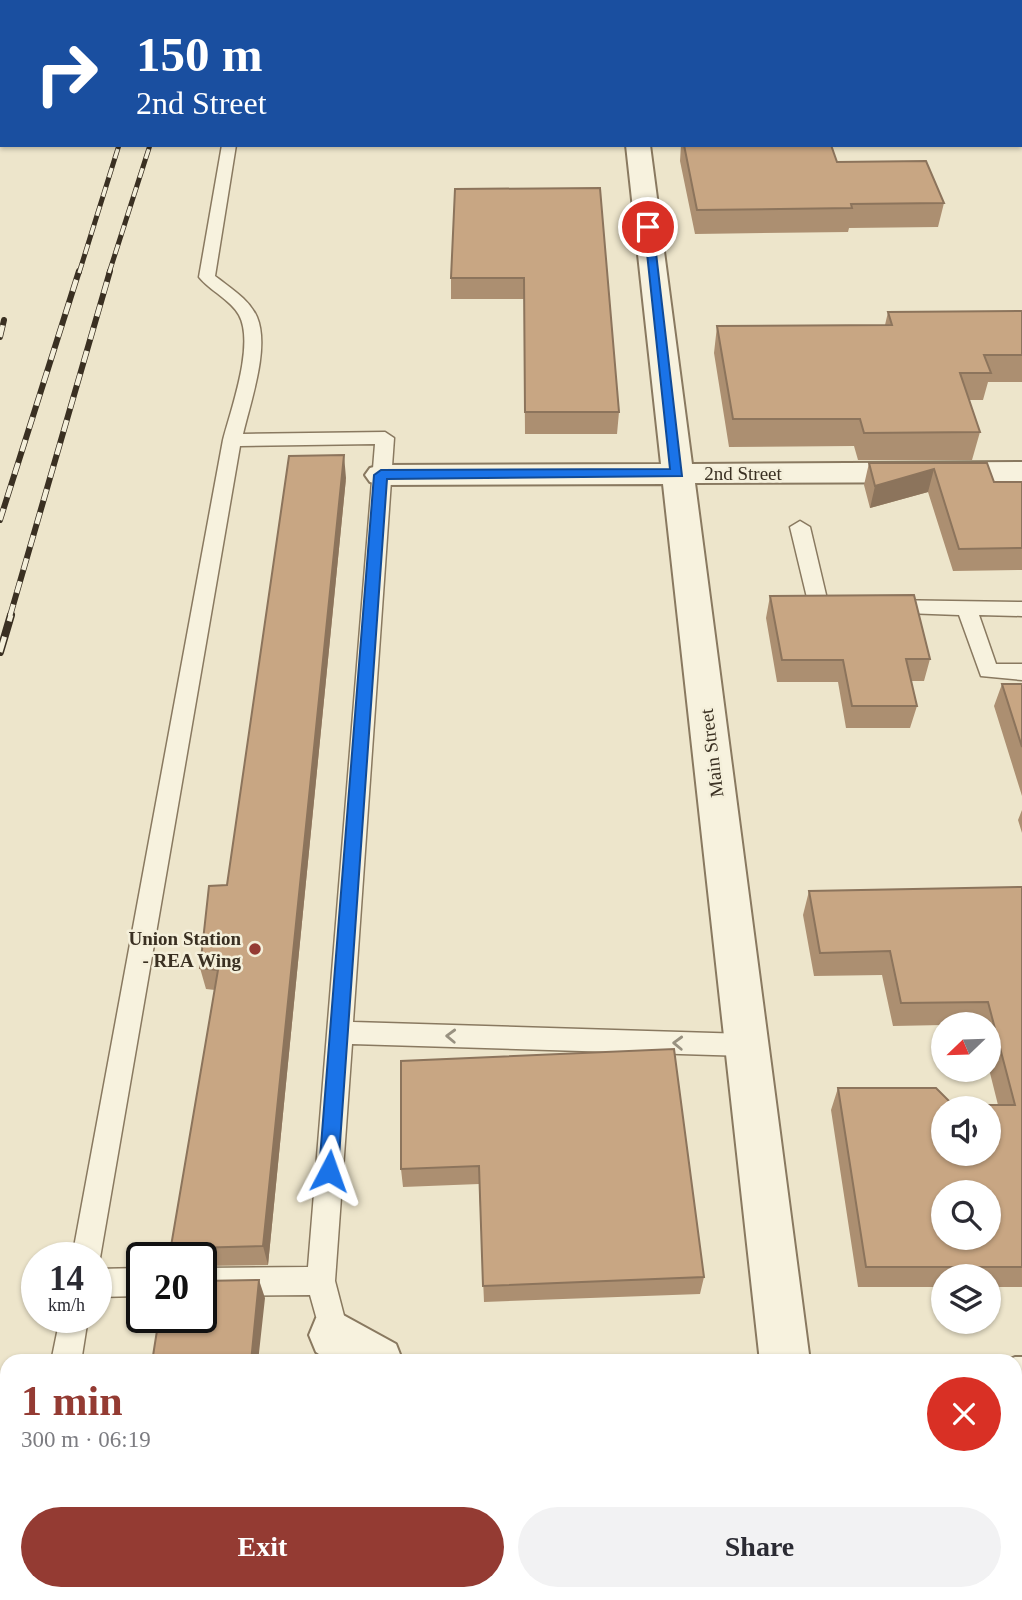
<!DOCTYPE html>
<meta charset="utf-8">
<style>
body{margin:0;font-family:"Times New Roman",serif;background:#f2f2f3;color:#2b2b33;height:100vh;display:flex;flex-direction:column;font-size:26px;white-space:nowrap}
*{box-sizing:border-box;margin:0}
p{font-size:23px;color:#7c7c81}
.icon{flex:none;width:38px;height:38px;fill:none;stroke:currentColor;stroke-width:2;stroke-linecap:round;stroke-linejoin:round}
.map{position:relative;flex:1;overflow:hidden}
.drawer{position:absolute;left:0px;top:1354px;width:1022px;height:247px;display:flex;flex-direction:column;background:#fff;border-radius:21px 21px 0 0;box-shadow:0 2px 5px #0004}
.drawer>*{flex:none}
.banner{position:absolute;left:0px;top:0px;width:1022px;height:147px;box-shadow:0 2px 5px #0004;background:#1a4fa0;color:#fff;overflow:hidden}
.needle{width:46px;rotate:247deg}
.tools{position:absolute;left:931px;top:1012px;display:grid;gap:14px}
.tools a{display:grid;place-items:center;width:70px;height:70px;border-radius:50%;background:#fff;box-shadow:0 2px 5px #0004;font-size:35px}
.speed{position:absolute;left:21px;top:1242px;display:flex;gap:14px;font-size:35px;font-weight:700;text-align:center}
.speed>*{display:grid;place-content:center;width:91px;height:91px;border-radius:50%;background:#fff;box-shadow:0 2px 5px #0004;line-height:1}
.speed small{font-size:18px;font-weight:400}
.speed .limit{border:4px solid #111;border-radius:10px;background:#fff;color:#111}
.pin{position:absolute;display:grid;place-items:center;width:60px;height:60px;color:#fff;margin:-30px;border:4px solid #fff;border-radius:50%;box-shadow:0 2px 7px #0007}
.me{position:absolute;width:77px;margin:-38px;rotate:4deg;stroke-linejoin:round;filter:drop-shadow(0 0 5px #0008)}
.turn{display:flex;align-items:center;gap:24px;height:147px;padding:0 21px;font-size:32px}
.turn .icon{width:91px;height:91px;stroke-width:2.5}
.turn b{display:block;font-size:49px;line-height:60px}
.round{display:grid;place-items:center;flex:none;width:74px;height:74px;border-radius:37px;background:#f2f2f3}
.overview{display:flex;align-items:center;justify-content:space-between;height:119px;padding:0 21px}
h1{font-size:42px;font-weight:700;line-height:52px;color:#943b33}
.button{display:flex;gap:14px;margin-top:auto;padding:14px 21px}
.button a{flex:1;height:80px;border-radius:42px;background:#943b33;color:#fff;font-size:28px;font-weight:700;line-height:80px;text-align:center}
.button a+a{background:#f2f2f3;color:#2b2b33}
.map>svg:first-child{display:block}
</style>
<div class="map">
<svg width="1022" height="1600" viewBox="0 0 1022 1600">
<rect width="100%" height="100%" fill="#ede5cb"/>
<g fill="none" stroke-linecap="round" stroke-linejoin="round">
<!-- service casing -->
<g stroke="#897960" stroke-width="3">
<path id="service" d="M263,0H275L262,2Z
M222,145H236L215,276C230,288 249,299 257,317C270,348 250,403 243,434L385,432L394,438L353,1022L746,1034L755,1037L759,1045L755,1053L746,1056L352,1044L335,1281L349,1335L344,1345L334,1350L324,1345L310,1295L201,1296V1268L308,1267L375,444L240,446L100,1258L96,1267V1258H72L223,440C231,409 255,344 239,315C230,299 210,291 199,277Z
M800,521L810,527L827,599L847,601L850,606L847,611L819,613L809,606L790,527Z
M885,600L1022,602V616L979,615L996,664H1022V680L981,676L959,615L878,612L875,607L878,602Z
M142,1268V1296L96,1297V1269Z
M60,1318H88L81,1362H51Z
M7,1395V1431L0,1434V1398Z
M0,1469L7,1472V1508L0,1505Z"/>
</g>
<!-- minor casing -->
<g stroke="#897960" stroke-width="4">
<path id="minor" d="M605,0H627L628,2H606Z
M626,145H650L692,464L1022,462V482L695,483L810,1362H760L663,484L381,485L370,482L365,475L370,468L381,465L661,464Z
M334,1310L396,1344L403,1362H331L316,1352L309,1335L316,1318Z
M1015,1357H1022V1407H1015V1362H1003Z
M783,1594H839L840,1600H784Z"/>
</g>
<!-- secondary casing -->
<g stroke="#6b5a43" stroke-width="4">
<path id="secondary" d="M938,0H960L961,2H939Z
M973,0H995L996,2H974Z
M1020,58L1022,59V75L1020,74Z"/>
</g>
<!-- primary casing -->
<g stroke="#574733" stroke-width="4">
<path id="primary" d="M750,0H773L775,2H751Z
M799,0H822L824,2H800Z
M1020,82H1022V97H1020Z
M1020,113H1022V128H1020Z"/>
</g>
<!-- service -->
<use href="#service" fill="#f7f2de" fill-rule="evenodd"/>
<!-- minor -->
<use href="#minor" fill="#f7f2de" fill-rule="evenodd"/>
<!-- secondary -->
<use href="#secondary" fill="#f7f2de" fill-rule="evenodd"/>
<!-- primary -->
<use href="#primary" fill="#ecdca6" fill-rule="evenodd"/>
<!-- rail-far2 casing -->
<g stroke="#3a3022" stroke-width="5">
<path id="rail-far2" d="M79,273L119,145
M109,273L150,145"/>
</g>
<!-- rail-far1 casing -->
<g stroke="#3a3022" stroke-width="6">
<path id="rail-far1" d="M0,337L4,320
M0,520L79,271
M10,616L110,271"/>
</g>
<!-- rail casing -->
<g stroke="#3a3022" stroke-width="8">
<path id="rail" d="M0,652L11,615"/>
</g>
<!-- rail-far2 -->
<use href="#rail-far2" stroke="#f4efda" stroke-width="3.5" stroke-dasharray="10" stroke-linecap="butt"/>
<!-- rail-far1 -->
<use href="#rail-far1" stroke="#f4efda" stroke-width="4.5" stroke-dasharray="12" stroke-linecap="butt"/>
<!-- rail -->
<use href="#rail" stroke="#f4efda" stroke-width="5" stroke-dasharray="16" stroke-linecap="butt"/>
</g>
<!-- wall -->
<path fill="#ac8f71" d="M681,145H831L837,162L944,203L938,227L849,228L848,232L695,234L680,161Z
M600,188L619,412L617,434H525L524,299H451V278Z
M1022,311V382H988L983,400H969L980,432L972,460H858L854,446L729,447L714,353L717,326L885,325L888,312Z
M869,463H987L994,482H1022V570L953,571L928,492L870,508L864,485Z
M346,478L268,1265L201,1266V1258H169L215,990L206,989L200,968L227,885Z
M770,596L930,659L924,681H911L917,706L910,728H846L838,682H777L766,618Z
M1002,684H1022V796L994,706Z
M1022,810V833L1018,820Z
M1022,887V1287H989V1276H943V1287H858L831,1110L838,1088L953,1105H998L989,1069V1024H943V1025L893,1026L882,975L814,976L803,915L809,891Z
M401,1061L704,1277L700,1294L484,1302L479,1184L403,1187L401,1169Z
M911,1594H1015L1022,1600H912Z"/>
<!-- shaded-wall -->
<path fill="#8c745c" d="M344,455L346,478L268,1265L263,1246Z
M934,469L928,492L870,508L875,486Z
M192,1248L196,1258H192Z
M259,1280L265,1298L258,1362H251Z"/>
<!-- building -->
<path fill="#c8a683" stroke="#8c745c" stroke-width="2" fill-rule="evenodd" d="M684,145H831L837,162L926,161L944,203L851,204L852,208L697,210Z
M600,188L619,412H525L524,278H451L455,189Z
M1022,311V355H984L991,373H960L980,432L864,433L860,419H733L717,326L892,325L888,312Z
M344,455L263,1246L192,1248V1258H169L218,970L200,968L209,886L227,885L289,456Z
M869,463H987L994,482H1022V548L959,549L934,469L875,486Z
M914,595L930,659H906L917,706H852L843,660H782L770,596Z
M1002,684H1022V747Z
M1022,887V1267H866L838,1088H936L953,1105H1015L988,1002L901,1003L890,951L820,953L809,891ZM943,1108H989V1153H943ZM943,1192H989V1237H943Z
M674,1049L704,1277L483,1286L479,1166L401,1169V1061Z
M259,1280L251,1362H152L159,1318H201V1281Z
M1015,1435H1022V1600H927L926,1594H1015Z
M116,1594H658V1600H115Z"/>
<!-- one-way arrows -->
<defs><path id="oneway-chevron" d="M-2-3.5L2.5 0L-2 3.5" fill="none" stroke-width="1.6" stroke-linecap="round" stroke-linejoin="round" transform="scale(1.75)"/></defs>
<g stroke="#989180">
<use href="#oneway-chevron" transform="translate(451 1036) rotate(-178)"/>
<use href="#oneway-chevron" transform="translate(678 1043) rotate(-178)"/>
</g>
<!-- route -->
<path fill="#1a73e8" stroke="#114b97" stroke-width="2" d="M644,225L653,227L682,476L387,479L338,1171L336,1177L329,1179L322,1177L319,1171L374,475L381,470L670,469Z"/>
<!-- markers -->
<circle fill="#943b33" stroke="#f4efda" stroke-width="2.5" cx="255" cy="949" r="7"/>
<g text-anchor="middle" stroke-width="5" stroke-linejoin="round" paint-order="stroke">
<!-- street labels -->
<g font-size="19" fill="#3a3022" stroke="#f4efda">
<text x="743" y="480">2nd Street</text>
<text transform="translate(711 753) rotate(-97)" y="7">Main Street</text>
</g>
<!-- poi labels -->
<g font-size="19" font-weight="bold" fill="#3a3022" stroke="#f4efda" text-anchor="end">
<text x="241" y="945">Union Station<tspan x="241" dy="22">- REA Wing</tspan></text>
</g>
</g>
</svg>
<div class="tools">
<a><svg class="needle" viewBox="-14 -14 28 28"><path d="M0-13l5 13h-10z" fill="#e53935"/><path d="M0 13l5-13h-10z" fill="#7c7c81"/></svg></a>
<a><svg class="icon" aria-label="sound" viewBox="0 0 24 24"><path d="M4 9h4l5-4v14l-5-4H4zM17 9q2 3 0 6"/></svg></a>
<a><svg class="icon" aria-label="search" viewBox="0 0 24 24"><circle cx="10" cy="10" r="6"/><path d="M15 15l6 6"/></svg></a>
<a><svg class="icon" aria-label="layers" viewBox="0 0 24 24"><path d="M12 4l9 5-9 5-9-5zM3 14l9 5 9-5"/></svg></a>
</div>
<div class="speed"><div>14<small>km/h</small></div><div class="limit">20</div></div>
<div class="pin" style="left:648px;top:227px;background:#d93025"><svg class="icon" aria-label="arrive" viewBox="0 0 24 24"><path d="M6 21V4h12l-3 4 3 4H6"/></svg></div>
<svg class="me" style="left:329px;top:1171px" viewBox="-20 -20 40 40"><path d="M0-17L14 15 0 8-14 15z" fill="#1a73e8" stroke="#fff" stroke-width="4"/></svg>
<div class="banner">
<div class="turn"><svg class="icon" aria-label="right" viewBox="0 0 24 24"><path d="M7 20v-9h11M14 6l5 5-5 5"/></svg><div><b>150 m</b>2nd Street</div></div>
</div>
<section class="drawer">
<div class="overview"><div><h1>1 min</h1><p>300 m · 06:19</p></div><a class="round" style="background:#d93025;color:#fff"><svg class="icon" aria-label="close" viewBox="0 0 24 24"><path d="M6 6l12 12M18 6L6 18"/></svg></a></div>
<div class="button"><a>Exit</a><a>Share</a></div>
</section>
</div>
